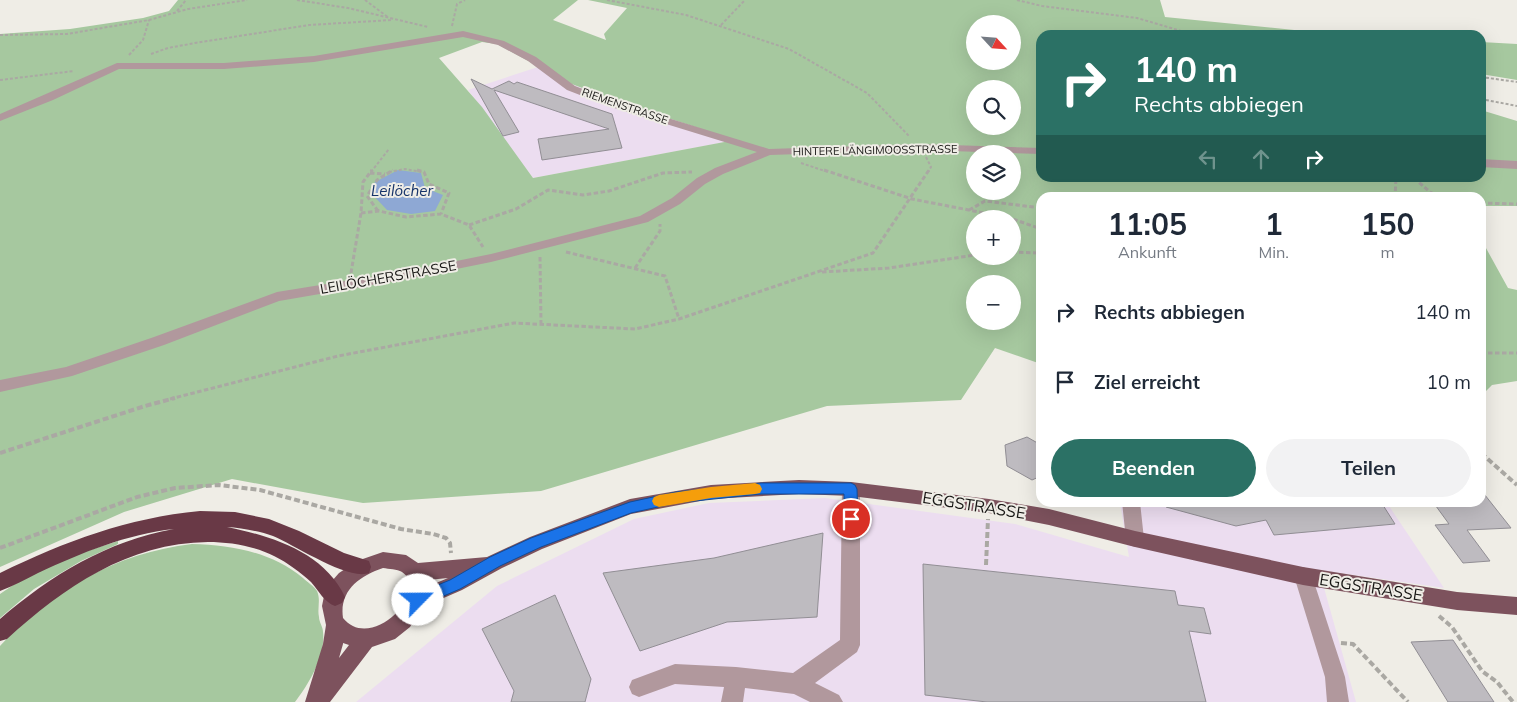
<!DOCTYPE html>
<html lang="de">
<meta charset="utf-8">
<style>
body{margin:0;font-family:Mulish,sans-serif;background:#f2f2f3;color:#1f2937;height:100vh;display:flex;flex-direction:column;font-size:19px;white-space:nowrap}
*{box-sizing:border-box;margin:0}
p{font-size:16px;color:#747a83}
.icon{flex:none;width:28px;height:28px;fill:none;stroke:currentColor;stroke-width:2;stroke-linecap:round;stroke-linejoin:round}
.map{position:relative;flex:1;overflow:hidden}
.details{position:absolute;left:1036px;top:192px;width:450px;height:315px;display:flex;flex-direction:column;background:#fff;border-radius:15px;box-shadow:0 5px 20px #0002}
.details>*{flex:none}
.top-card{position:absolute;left:1036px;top:30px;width:450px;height:152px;border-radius:15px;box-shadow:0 5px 20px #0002;background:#2b7165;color:#fff;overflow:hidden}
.needle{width:32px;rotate:116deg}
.tools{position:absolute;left:966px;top:15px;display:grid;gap:10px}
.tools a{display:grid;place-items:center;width:55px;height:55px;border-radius:50%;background:#fff;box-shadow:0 5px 20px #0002;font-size:25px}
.pin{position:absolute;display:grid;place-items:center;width:42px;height:42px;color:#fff;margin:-21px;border:2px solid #fff;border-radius:50%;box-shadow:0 1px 5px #0007}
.me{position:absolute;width:55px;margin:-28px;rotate:67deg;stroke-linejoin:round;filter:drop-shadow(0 0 4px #0008)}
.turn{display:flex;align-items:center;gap:18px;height:105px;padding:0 15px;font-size:22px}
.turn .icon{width:65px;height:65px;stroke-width:2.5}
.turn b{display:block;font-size:35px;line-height:42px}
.lanes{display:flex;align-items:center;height:48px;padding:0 15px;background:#0003;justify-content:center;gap:25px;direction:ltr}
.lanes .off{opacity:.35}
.eta{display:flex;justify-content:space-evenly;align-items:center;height:85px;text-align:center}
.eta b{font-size:30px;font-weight:700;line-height:35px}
.cta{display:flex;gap:10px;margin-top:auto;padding:10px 15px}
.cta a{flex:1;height:58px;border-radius:30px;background:#2b7165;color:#fff;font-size:20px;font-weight:700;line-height:58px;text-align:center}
.cta a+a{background:#f2f2f3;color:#1f2937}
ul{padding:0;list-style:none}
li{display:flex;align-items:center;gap:15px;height:70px;padding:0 15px}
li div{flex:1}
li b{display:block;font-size:19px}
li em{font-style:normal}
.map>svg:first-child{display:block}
</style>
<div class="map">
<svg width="1517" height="702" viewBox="0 0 1517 702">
<rect width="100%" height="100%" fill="#efede6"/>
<!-- industrial -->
<path fill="#ecddf0" d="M538,67L569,83L622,103L736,140L533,178L468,90Z
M825,498L1015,524L1129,557L1120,503H1387L1444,588L1319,570L1356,702H356L497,586L634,519L709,503Z"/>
<!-- green -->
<path fill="#a6c89f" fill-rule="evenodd" d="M178,0H578L553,20L606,40L604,34L627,8L588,0H1160L1165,17L1304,31L1370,35H1041V178H1481V110L1517,121V206H1481V198H1041V364L995,348L961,400L827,406L541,491L363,503L232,479L124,512L0,567V34L70,29L143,18L169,11ZM975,24H1012V61H975ZM482,42L497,44L569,83L622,103L735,140L533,178L482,107L439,58ZM975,89H1012V126H975ZM975,154H1012V191H975ZM975,219H1012V256H975ZM975,284H1012V321H975Z
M1481,42L1517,44V80L1481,74Z
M1481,239L1508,288L1517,290V381L1492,385L1481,396Z
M118,541V544L81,561L34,589L0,618V594L31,573L72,556Z
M192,544C232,545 271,552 303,578C307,582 314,586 317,591C321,600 317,608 319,617C319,622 323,627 323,632C326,655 309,684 295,702H0V646C51,590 116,553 192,544Z"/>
<!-- water -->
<path fill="#8ea8d4" d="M398,170L421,173L425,188L443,195L435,211L411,214L387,210L371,193L375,182Z"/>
<!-- building -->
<path fill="#bebbc0" stroke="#918e94" d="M471,79L492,89L509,81L514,84L517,82L612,114L622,148L542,160L538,139L609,129L494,90L519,132L503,136Z
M1027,437L1041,445V476L1032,480L1007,466L1005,445Z
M1481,490L1511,528L1467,530L1490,561L1463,563L1435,525L1449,524L1433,502H1481Z
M1167,502H1381L1395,524L1274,535L1266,520L1236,526L1166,507Z
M823,533L817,617L727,622L640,651L603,573L714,558Z
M923,564L1175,591L1178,605L1204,608L1211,634L1189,631L1206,702H987L925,695Z
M555,595L591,679L585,702H511L514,691L482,629Z
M1453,640L1494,702H1448L1411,642Z"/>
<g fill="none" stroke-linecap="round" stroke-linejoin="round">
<!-- path-far2 -->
<path stroke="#aaa8a3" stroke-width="2" stroke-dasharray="3 2" stroke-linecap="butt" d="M297,0L348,8L428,27
M365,0L389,18
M607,0L686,15L789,49L867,93L910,137
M1017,0L1042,6L1137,18L1195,35
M177,11L186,0
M721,25L745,0
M452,26L457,4L465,0
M0,35L67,34L149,20L188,9L247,0
M151,54L168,48L195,43L309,25L392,20
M129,55L143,40L149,20
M1481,77L1517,82
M0,80L74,71
M1481,99L1517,106
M926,157L931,167L928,172
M801,163L828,172
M371,172L389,149
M389,172L405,169L422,172"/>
<!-- path-far1 -->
<path stroke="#aaa8a3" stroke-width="3" stroke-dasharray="4.5 2.5" stroke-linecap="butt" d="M417,170L424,172L429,184L449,193L441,214
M824,170L912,199L1010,218L1041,229
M370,173L385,174
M1414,178L1430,192L1442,198
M1395,198L1396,178
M1481,203L1517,204
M969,210L985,201L1041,208
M378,211L367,196L377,180L393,170
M361,213L379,211L406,217L441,214L469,225L483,247
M469,225L516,209L548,190L583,195L609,191L663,173L692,172
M566,252L665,276L679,319
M1012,252L1041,253
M540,257L541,324
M635,268L660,231V224
M822,272L889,268L975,255
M351,273L361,213L363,182L372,170
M1481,353H1517
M170,399L338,356L514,323L635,329L679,319L873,253L929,170"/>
<!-- path -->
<path stroke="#aaa8a3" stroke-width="4" stroke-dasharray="6 3" stroke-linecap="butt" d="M0,453L145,406L175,398
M1481,453L1517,485
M0,548L137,497L175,488L219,485L260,490L401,529L433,534L446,538L450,543L451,553
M986,565L988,519
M1439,616L1452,627L1482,671L1497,682L1513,702
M1341,643L1353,644L1408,702"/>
<!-- minor -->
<path fill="#b1989d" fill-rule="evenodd" d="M463,31L504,41L536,57L575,86L619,103L769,149L921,144L1041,148V154L921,150L770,155L723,174L705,184L680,204L648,222L491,262L407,279L279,301L164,345L72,376L0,392V380L66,367L154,337L277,292L407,271L491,254L640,216L672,198L697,178L715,168L757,152L611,107L567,90L528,61L498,45L463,37L314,62L224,69H119L53,100L0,121V114L117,63H224L314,56Z
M1481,159L1517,161V169L1481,167Z
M851,482L857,484L860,489V645L857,652L815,683L839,695L843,702H810L794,694L745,688L743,702H721L724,687L675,684L639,697L632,694L629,687L632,680L675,664L736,667L793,673L840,640L842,489L845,484Z
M1122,502H1140L1144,539L1141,545L1135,547L1129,545L1126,539Z
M1303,567L1310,570L1312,576L1345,677L1349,702H1327L1325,677L1294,576L1296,570Z"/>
<!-- major -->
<path fill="#7d525d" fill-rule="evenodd" d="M799,480L851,482L989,499L1049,509L1135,531L1303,567L1457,592L1517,597V615L1457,610L1303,585L1135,547L1049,525L989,513L851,496L799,494L711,499L631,514L542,549L502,568L462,590L423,607L410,627L395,639L372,647L330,702H305L323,644L326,625L322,606L324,596L332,581L339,573L357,561L383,552L406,555L418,563L487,557L530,537L630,499L711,485ZM383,568C389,569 397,569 402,572C431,591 371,653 343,618C339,591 359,576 383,568ZM448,578L429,586L428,580ZM343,643L349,645L339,658L343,644Z"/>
<!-- highway -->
<path fill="#693946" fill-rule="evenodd" d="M200,511L235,512L269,519L299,531L344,553L369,561L371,567L369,573C348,581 295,545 273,536C259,531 241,528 227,527C271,536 324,552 345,597L342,603L335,606C324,602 319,591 311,582C300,572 288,563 274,556C254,546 230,542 208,542C128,543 64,587 7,639L0,641V619C51,575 107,541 174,529C127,534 81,553 38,573C26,579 13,586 0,591V573C66,541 127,518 200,511Z"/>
</g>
<!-- route -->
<path fill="#1a73e8" stroke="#114b97" d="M761,483H851L855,485L857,489L858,519L856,523L851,525L846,523L844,519V494H761L676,503L631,513L541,547L500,566L460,589L418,607L413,605L411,600L413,595L450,580L490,557L531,538L630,502L676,492Z"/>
<!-- slow -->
<path fill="#f59e0b" d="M755,483L760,485L762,489L760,493L755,494L711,498L659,507L654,505L652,501L654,497L659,495L711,487Z"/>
<g text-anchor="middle" stroke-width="4" stroke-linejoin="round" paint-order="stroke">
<!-- far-street labels -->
<g font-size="11" fill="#171614" stroke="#efede6">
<text transform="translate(625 106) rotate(19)" y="4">RIEMENSTRASSE</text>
<text transform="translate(875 150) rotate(-1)" y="4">HINTERE LÄNGIMOOSSTRASSE</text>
</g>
<!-- street labels -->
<g font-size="14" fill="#171614" stroke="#efede6">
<text transform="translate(388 277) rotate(-10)" y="5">LEILÖCHERSTRASSE</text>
</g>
<!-- water labels -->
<g font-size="15" font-style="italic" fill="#163369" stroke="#efede6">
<text x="402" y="196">Leilöcher</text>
</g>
<!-- near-street labels -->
<g font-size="16" fill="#171614" stroke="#efede6">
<text transform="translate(974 505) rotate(9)" y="6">EGGSTRASSE</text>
<text transform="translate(1371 587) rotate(9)" y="6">EGGSTRASSE</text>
</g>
</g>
</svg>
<div class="tools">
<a><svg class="needle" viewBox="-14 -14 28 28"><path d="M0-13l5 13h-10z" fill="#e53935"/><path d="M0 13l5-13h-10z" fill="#747a83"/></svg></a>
<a><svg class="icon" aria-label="search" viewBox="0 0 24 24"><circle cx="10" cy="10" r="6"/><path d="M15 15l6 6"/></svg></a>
<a><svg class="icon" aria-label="layers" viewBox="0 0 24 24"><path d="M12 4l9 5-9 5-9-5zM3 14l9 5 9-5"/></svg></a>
<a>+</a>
<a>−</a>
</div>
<div class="pin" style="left:851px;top:519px;background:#d93025"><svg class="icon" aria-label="arrive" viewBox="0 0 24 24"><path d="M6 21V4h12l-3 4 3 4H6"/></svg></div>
<svg class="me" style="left:418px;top:600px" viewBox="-20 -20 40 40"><circle r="19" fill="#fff"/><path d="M0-13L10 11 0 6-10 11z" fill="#1a73e8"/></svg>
<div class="top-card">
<div class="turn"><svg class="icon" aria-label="right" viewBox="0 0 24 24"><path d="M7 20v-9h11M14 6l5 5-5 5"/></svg><div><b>140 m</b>Rechts abbiegen</div></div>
<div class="lanes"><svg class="icon off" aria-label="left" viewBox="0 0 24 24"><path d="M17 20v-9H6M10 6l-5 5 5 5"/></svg><svg class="icon off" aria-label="ahead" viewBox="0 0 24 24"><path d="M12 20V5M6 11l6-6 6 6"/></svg><svg class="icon" aria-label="right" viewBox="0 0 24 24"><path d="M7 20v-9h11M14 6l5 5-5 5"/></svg></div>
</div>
<section class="details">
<div class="eta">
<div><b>11:05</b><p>Ankunft</p></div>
<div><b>1</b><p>Min.</p></div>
<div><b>150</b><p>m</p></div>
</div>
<ul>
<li><svg class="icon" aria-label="right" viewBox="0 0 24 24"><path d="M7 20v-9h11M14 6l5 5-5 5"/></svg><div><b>Rechts abbiegen</b></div><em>140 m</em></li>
<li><svg class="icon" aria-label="arrive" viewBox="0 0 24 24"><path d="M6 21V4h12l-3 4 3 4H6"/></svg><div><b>Ziel erreicht</b></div><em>10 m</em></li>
</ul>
<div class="cta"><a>Beenden</a><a>Teilen</a></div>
</section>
</div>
